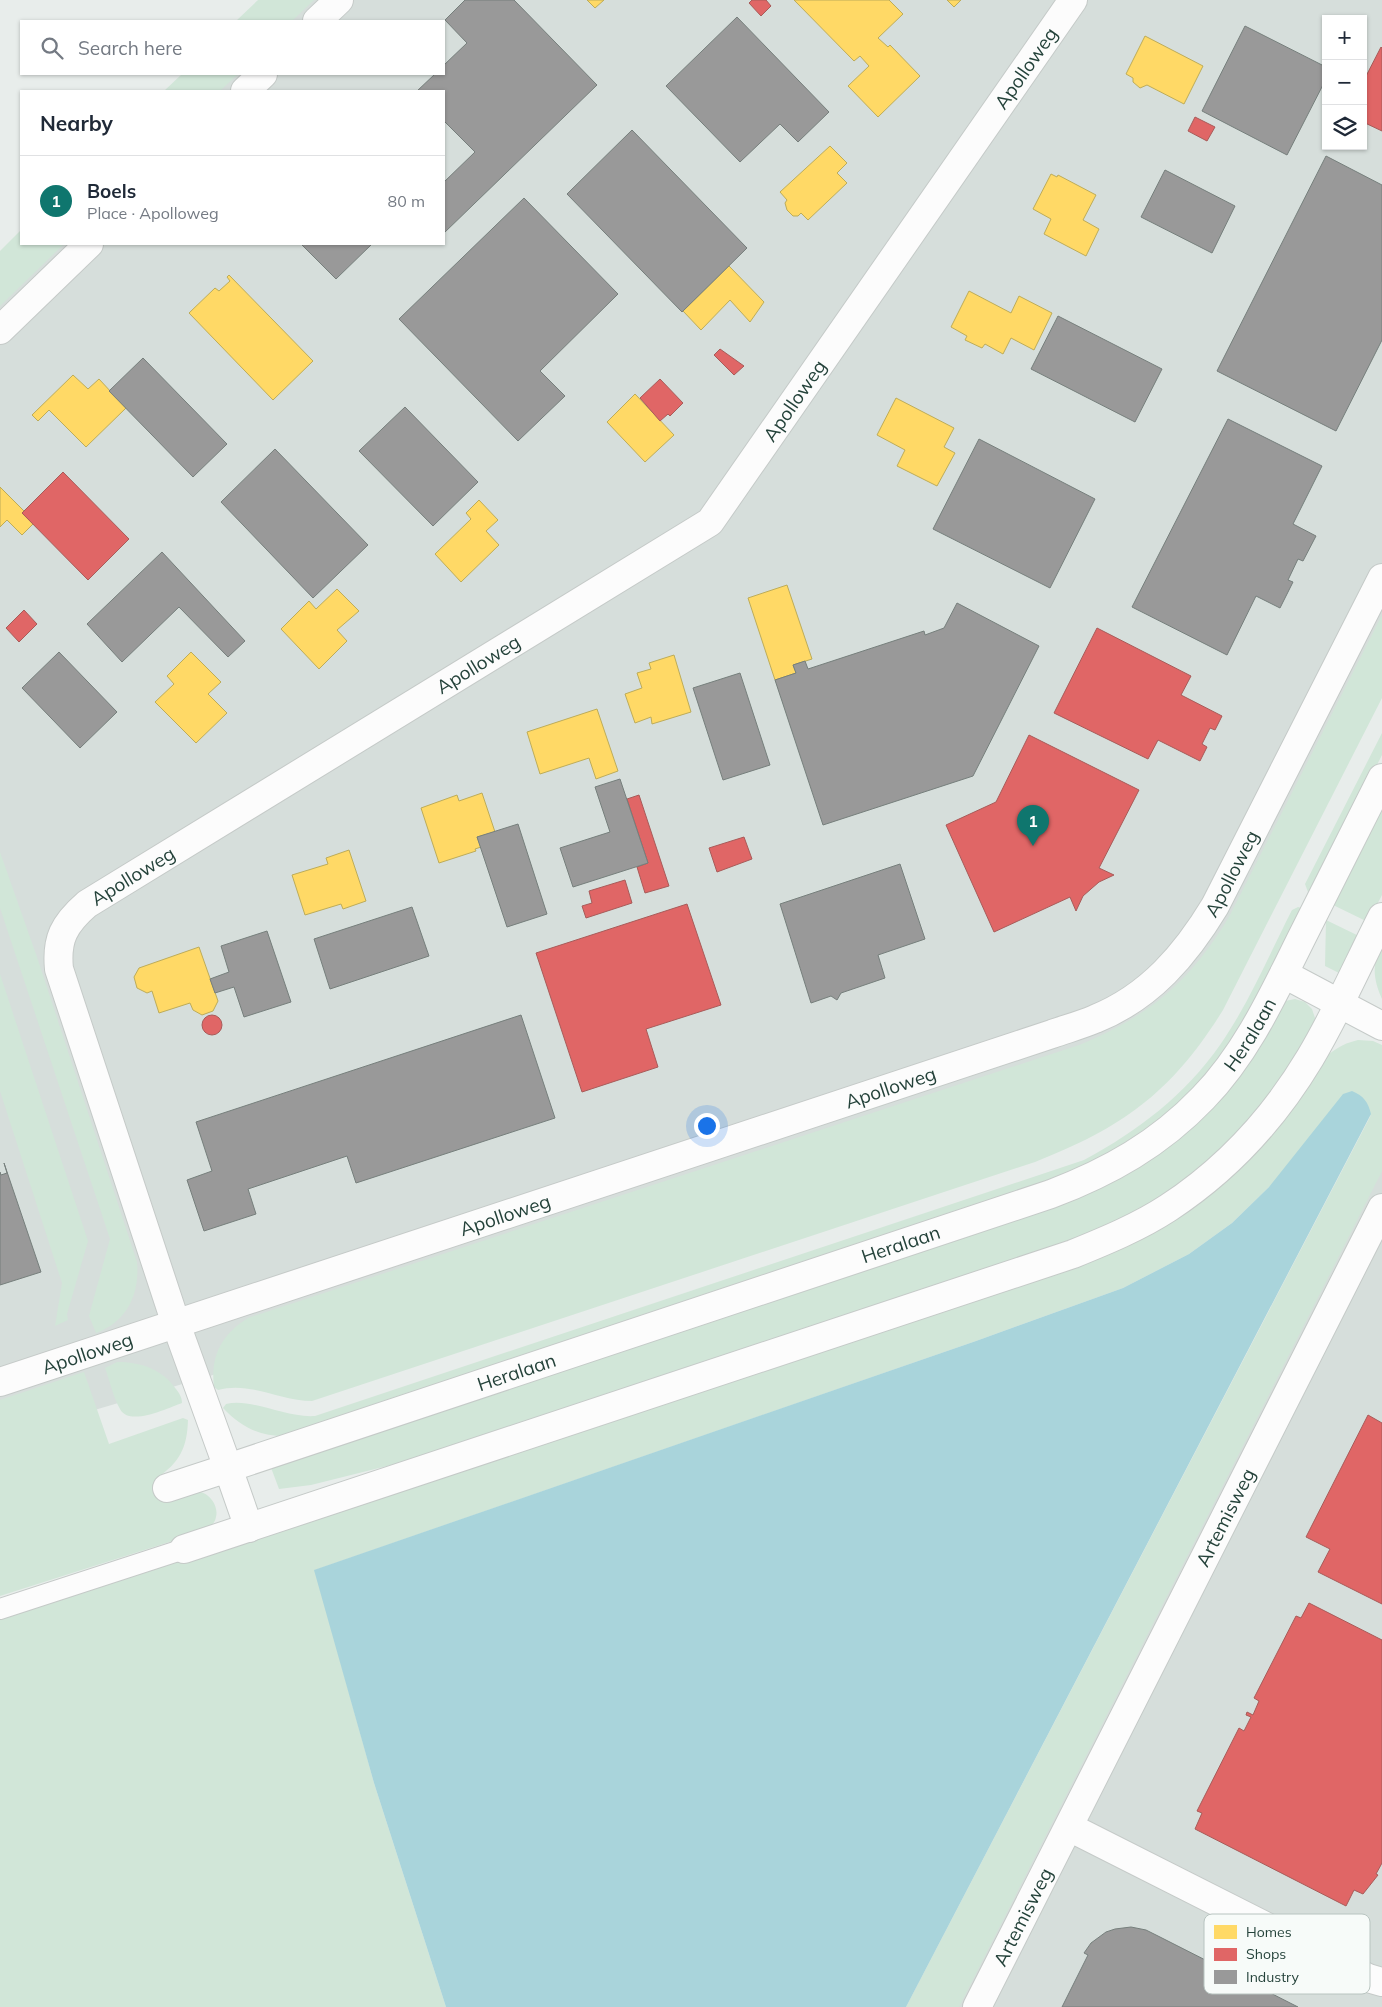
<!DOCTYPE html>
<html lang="en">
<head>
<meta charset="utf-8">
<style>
	body { margin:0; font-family:Mulish,sans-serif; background:#f6f6f7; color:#1f2937 }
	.controls { position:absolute; right:15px; top:15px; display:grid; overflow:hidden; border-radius:0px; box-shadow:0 1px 4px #0004 }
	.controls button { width:45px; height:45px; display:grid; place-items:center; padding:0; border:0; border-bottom:1px solid #e0e1e3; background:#fff; color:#1f2937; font:25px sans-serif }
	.you { position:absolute; left:706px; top:1125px; width:18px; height:18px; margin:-12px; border:4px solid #fff; border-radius:50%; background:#1a73e8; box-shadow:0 0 0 8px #1a73e833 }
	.badge { display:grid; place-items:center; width:32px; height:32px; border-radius:50%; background:#0f766e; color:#fff; font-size:16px; font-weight:700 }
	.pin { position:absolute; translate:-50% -41px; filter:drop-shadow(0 1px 2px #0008) }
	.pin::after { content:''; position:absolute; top:26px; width:18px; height:15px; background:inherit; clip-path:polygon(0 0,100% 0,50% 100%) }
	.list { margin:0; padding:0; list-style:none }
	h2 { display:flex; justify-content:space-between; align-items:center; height:65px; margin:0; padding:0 20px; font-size:21px }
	h2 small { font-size:16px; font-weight:400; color:#747a83 }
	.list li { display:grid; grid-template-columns:32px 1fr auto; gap:15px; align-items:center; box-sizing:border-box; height:90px; padding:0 20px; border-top:1px solid #e0e1e3 }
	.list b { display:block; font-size:19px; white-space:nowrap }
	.list p { margin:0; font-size:16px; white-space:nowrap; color:#747a83 }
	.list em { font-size:16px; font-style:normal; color:#747a83 }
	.icon { flex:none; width:28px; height:28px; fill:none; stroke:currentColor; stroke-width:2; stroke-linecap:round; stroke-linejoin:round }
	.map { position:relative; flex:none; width:1382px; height:2007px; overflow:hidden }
	.search { position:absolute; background:#fff; box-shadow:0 1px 4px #0004; left:20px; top:20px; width:425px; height:55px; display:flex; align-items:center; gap:12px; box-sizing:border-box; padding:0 18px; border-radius:0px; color:#747a83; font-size:19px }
	.panel { position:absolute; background:#fff; box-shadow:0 1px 4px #0004; left:20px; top:90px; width:425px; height:155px; border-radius:0px }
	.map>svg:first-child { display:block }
</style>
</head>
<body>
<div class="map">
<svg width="1382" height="2007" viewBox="0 0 1382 2007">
	<rect width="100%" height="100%" fill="#e8edeb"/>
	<path fill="#d6dedb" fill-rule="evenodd" d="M301,0H1382V635L1203,981L1163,1018L291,1352L0,1438V293L50,244H444V91H207L225,74H444V21H279ZM1326,19H1363V146H1326Z
		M1382,1151V2007H948Z"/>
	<path fill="#d1e6d8" d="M258,0H314L292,21H236Z
		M182,74H238L220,91H164Z
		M21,230V244H64L0,306V251Z
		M1382,615V698L1223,1010C1172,1092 1124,1127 1035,1162L312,1401C280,1401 250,1381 218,1390L214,1387C210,1356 222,1334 248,1318L1079,1045C1150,1016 1191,981 1230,915Z
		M1382,733V755L1312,894L1308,892L1305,884Z
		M1382,804V895L1368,922L1331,904Z
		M0,852L38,960L137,1262C140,1294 127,1322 96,1333L89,1316L110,1239L0,908Z
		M1298,907L1305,909L1259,999L1220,1062L1170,1116L1089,1167L289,1436C261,1437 242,1428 223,1408L226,1404C253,1398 285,1418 315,1416L1084,1160C1138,1131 1185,1095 1220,1045C1248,1005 1270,953 1292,910Z
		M1326,920L1361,937L1341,974L1325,966Z
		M1381,947L1382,948V999C1374,981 1371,965 1381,947Z
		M0,974L88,1241L67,1314L68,1320L55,1326L62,1283L0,1091Z
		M1295,999L1305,1002L1312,1009L1315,1018L1314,1028L1297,1059L1234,1141L1168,1195L1094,1235L411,1460L311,1485L279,1489L270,1465L1089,1191L1285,1001Z
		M1358,1040L1373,1041L1382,1045V1171L959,2007H906L1371,1115L1269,1187L1232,1223L1189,1254L1123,1288L976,1341L315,1570L374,1783L446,2007H0V1619L1108,1251L1319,1064C1331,1051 1341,1044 1358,1040Z
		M117,1362C141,1362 162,1369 176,1389C179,1393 182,1397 182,1403C168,1408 129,1427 120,1409C113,1397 110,1381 105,1368Z
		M84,1372L109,1444L183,1418L188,1420C187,1448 180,1462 157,1478L166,1498C176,1496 188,1492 198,1492C209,1492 219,1506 216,1517C215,1523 211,1526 207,1530L0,1596V1400Z"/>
	<path fill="#a9d4db" d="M1352,1091C1364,1096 1368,1102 1371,1114L906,2007H446L374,1783L314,1570L976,1341L1123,1288L1189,1254L1232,1223L1269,1187L1343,1094Z"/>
	<path fill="#ffd966" stroke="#bdac59" d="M587,0H604L595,8Z
		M794,0H889L903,14L878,38L888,47L890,45L920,76L878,117L848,86L869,66L860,56L854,61Z
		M947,0H961L954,7Z
		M1145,36L1203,66L1184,104L1147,85L1140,88L1133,82V78L1126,74Z
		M830,146L847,163L837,173L847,183L808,220L801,213L798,216H793L787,210L785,203L787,200L780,192Z
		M1051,174L1057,177L1058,175L1096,195L1083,220L1099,229L1086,256L1044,234L1051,219L1033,209Z
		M729,266L764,302L750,322L730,300L701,330L683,311Z
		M229,275L313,361L273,400L189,313L215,288L219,291L230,281L227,277Z
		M969,291L1011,313L1019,296L1052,313L1034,350L1011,338L1003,354L985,344L982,348L965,340L967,336L951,327Z
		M73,375L88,389L99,379L126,408L86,447L49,410L38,421L32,415Z
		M635,394L674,435L645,462L607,422Z
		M896,398L954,428L944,447L955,453L937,486L897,466L905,450L877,435Z
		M0,487L24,511L22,513L33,524L22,535L7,520L0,527Z
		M479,500L498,520L486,531L499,545L461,582L435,554L471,519L466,513Z
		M787,585L812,659L793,665L796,673L775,680L748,598Z
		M337,589L359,611L337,630L347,641L319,669L281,629L309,601L316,609Z
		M191,652L221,682L208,694L227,713L196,743L155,702L174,684L167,676Z
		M674,655L691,712L652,724L651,717L635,723L625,694L642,688L637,673L651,669L649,663Z
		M597,709L618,771L596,779L589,758L540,774L527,732Z
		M482,793L495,832L477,837L481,847L475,849L476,851L439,863L421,808L457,795L459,801Z
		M349,850L366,901L343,909L341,904L305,915L292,875L328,864L326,858Z
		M199,947L218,1001L213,1011L202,1015L193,1010L190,1003L159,1013L152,991L147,993L137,988L134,977L139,968Z"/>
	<path fill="#e06666" stroke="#a85b59" d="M752,0H766L771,6L761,16L749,3Z
		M1381,47L1382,48V131L1363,122V82Z
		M1195,117L1215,127L1207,141L1188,131Z
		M720,349L744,366L734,375L714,355Z
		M660,379L683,403L670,416L668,414L660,421L640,398Z
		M63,472L129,539L88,580L22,513Z
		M24,610L37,624L19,642L6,628Z
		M1097,628L1191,676L1181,695L1222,716L1215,730L1210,728L1202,744L1207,747L1200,761L1158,740L1148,759L1054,713Z
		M1029,735L1139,790L1099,868L1114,875L1099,882L1083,896L1076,911L1070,897L994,932L946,825L996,802Z
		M639,795L669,886L645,893L637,867L648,863L627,799Z
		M744,837L752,859L717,872L709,848Z
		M625,880L632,903L586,918L582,906L592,903L589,891Z
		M687,904L721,1005L646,1029L658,1067L582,1092L536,953Z
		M202 1025a10 10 0 1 1 20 0a10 10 0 1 1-20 0Z
		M1368,1415L1382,1423V1604L1318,1572L1330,1549L1306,1537Z
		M1309,1603L1382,1640V1863L1376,1874L1378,1875L1363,1894L1354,1890L1346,1906L1195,1829L1202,1813L1197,1811L1239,1728L1244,1731L1251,1717L1246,1715L1247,1712L1253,1715L1259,1701L1254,1698L1296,1616L1301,1618Z"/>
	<path fill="#999" stroke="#767f7c" d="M465,0H514L597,85L444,233V182L475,152L444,121V91H417L435,74H444V65L467,43L445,20Z
		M737,17L829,112L798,142L780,124L740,162L666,86Z
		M1245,26L1326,67V79L1287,155L1202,111Z
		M632,130L747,248L682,312L567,194Z
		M1326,156L1382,185V340L1336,431L1217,371Z
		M1165,170L1235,206L1212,253L1141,217Z
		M524,198L618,294L540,371L565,396L518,441L399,319Z
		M301,244H372L336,279Z
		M1058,316L1162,369L1135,422L1031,369Z
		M143,358L227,444L193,477L109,391Z
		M405,407L478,482L433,526L359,451Z
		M1228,419L1322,466L1293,524L1316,536L1303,561L1298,559L1288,580L1293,582L1280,608L1256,596L1227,655L1132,607Z
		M979,439L1095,499L1050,588L933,529Z
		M275,449L368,545L313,598L221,502Z
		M162,552L245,641L228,657L179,607L122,662L87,624Z
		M957,603L1039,646L973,776L823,825L775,680L796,673L793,665L805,661L808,669L924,631L925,635L944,628Z
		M59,652L117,712L80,748L22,688Z
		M740,673L770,765L723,780L693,688Z
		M620,779L648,863L573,887L560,848L610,832L595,787Z
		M518,824L547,914L507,927L477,837Z
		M900,864L925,939L878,955L885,978L841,993L837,1000L831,996L811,1003L780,904Z
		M412,907L429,956L330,989L314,939Z
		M267,931L291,1002L244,1017L234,987L215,993L210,979L229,972L221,946Z
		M521,1015L555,1118L356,1183L347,1156L248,1189L256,1214L204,1231L187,1180L212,1171L196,1122Z
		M4,1163L41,1272L0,1285V1172L1,1175L7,1173Z
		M1131,1927L1146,1930L1158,1936L1298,2007H1062L1088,1955L1084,1953L1091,1943L1106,1932L1115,1929Z"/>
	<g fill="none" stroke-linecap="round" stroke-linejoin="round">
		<g stroke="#c5cac8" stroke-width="22">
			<path id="service" d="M0,1609L184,1549"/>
		</g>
		<g stroke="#c5cac8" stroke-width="30">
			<g id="minor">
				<path d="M317,21L339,0"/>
				<path d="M245,91L263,74"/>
				<path d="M0,330L89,244"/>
				<path d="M1284,974L1382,1026"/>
				<path id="s1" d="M0,1382L1052,1034C1066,1029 1081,1025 1095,1019C1150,997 1186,954 1215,906L1382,578"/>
				<path id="s2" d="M228,1468L176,1324L59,969C56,939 64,924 87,904L710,522L1073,0"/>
				<path d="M1069,1827L1368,1978L1382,1982"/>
				<path id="s3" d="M977,2007L1382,1208"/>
			</g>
		</g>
		<g stroke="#c5cac8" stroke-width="30">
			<g id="tertiary">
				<path id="s4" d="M228,1468L1051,1194C1109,1172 1159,1144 1203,1098C1247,1053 1274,993 1302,937C1329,884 1355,831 1382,778"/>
				<path d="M167,1488L228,1468L249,1528"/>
				<path d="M184,1549L1073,1254C1105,1241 1139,1227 1168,1208C1226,1170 1274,1118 1310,1058C1337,1013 1358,964 1382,917"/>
			</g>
		</g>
		<use href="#service" stroke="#fcfcfc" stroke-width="20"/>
		<use href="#minor" stroke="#fcfcfc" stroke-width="28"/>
		<use href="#tertiary" stroke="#fcfcfc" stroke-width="28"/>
	</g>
	<g text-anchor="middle" stroke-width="5" stroke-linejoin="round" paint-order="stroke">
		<g font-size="19" fill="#24423a" stroke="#f7fbf9">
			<text dy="7" stroke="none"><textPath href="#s2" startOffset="1885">Apolloweg</textPath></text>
			<text dy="7" stroke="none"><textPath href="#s2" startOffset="1480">Apolloweg</textPath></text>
			<text dy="7" stroke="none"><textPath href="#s2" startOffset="1060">Apolloweg</textPath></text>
			<text dy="7" stroke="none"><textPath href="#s1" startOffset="1358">Apolloweg</textPath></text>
			<text dy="7" stroke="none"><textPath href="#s2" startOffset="655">Apolloweg</textPath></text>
			<text dy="7" stroke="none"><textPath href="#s4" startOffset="1128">Heralaan</textPath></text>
			<text dy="7" stroke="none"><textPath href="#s1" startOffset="938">Apolloweg</textPath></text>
			<text dy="7" stroke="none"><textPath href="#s1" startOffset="532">Apolloweg</textPath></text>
			<text dy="7" stroke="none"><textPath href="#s4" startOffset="709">Heralaan</textPath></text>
			<text dy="7" stroke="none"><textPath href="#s1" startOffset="92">Apolloweg</textPath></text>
			<text dy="7" stroke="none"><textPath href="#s4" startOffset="304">Heralaan</textPath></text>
			<text dy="7" stroke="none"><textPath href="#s3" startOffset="549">Artemisweg</textPath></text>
			<text dy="7" stroke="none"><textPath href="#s3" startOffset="101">Artemisweg</textPath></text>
		</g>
	</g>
	<rect x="1204" y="1914" width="166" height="80" rx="8" fill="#f7fbf9" stroke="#b8c4c0" stroke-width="1"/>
	<rect x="1214" y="1925" width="23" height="14" fill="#ffd966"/>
	<rect x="1214" y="1948" width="23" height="13" fill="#e06666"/>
	<rect x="1214" y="1970" width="23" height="14" fill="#999"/>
	<g font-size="14" fill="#24423a">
		<text x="1246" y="1937">Homes</text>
		<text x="1246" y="1959">Shops</text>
		<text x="1246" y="1982">Industry</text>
	</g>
</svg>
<div class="controls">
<button>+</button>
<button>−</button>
<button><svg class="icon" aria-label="layers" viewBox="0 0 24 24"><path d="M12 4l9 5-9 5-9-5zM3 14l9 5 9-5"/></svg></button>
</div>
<div class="you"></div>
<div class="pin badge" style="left:1033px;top:846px">1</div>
<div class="search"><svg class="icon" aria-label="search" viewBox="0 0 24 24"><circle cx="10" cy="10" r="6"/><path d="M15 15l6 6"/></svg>Search here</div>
<section class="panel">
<h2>Nearby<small></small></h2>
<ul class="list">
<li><span class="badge">1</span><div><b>Boels</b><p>Place · Apolloweg</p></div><em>80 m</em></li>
</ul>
</section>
</div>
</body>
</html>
